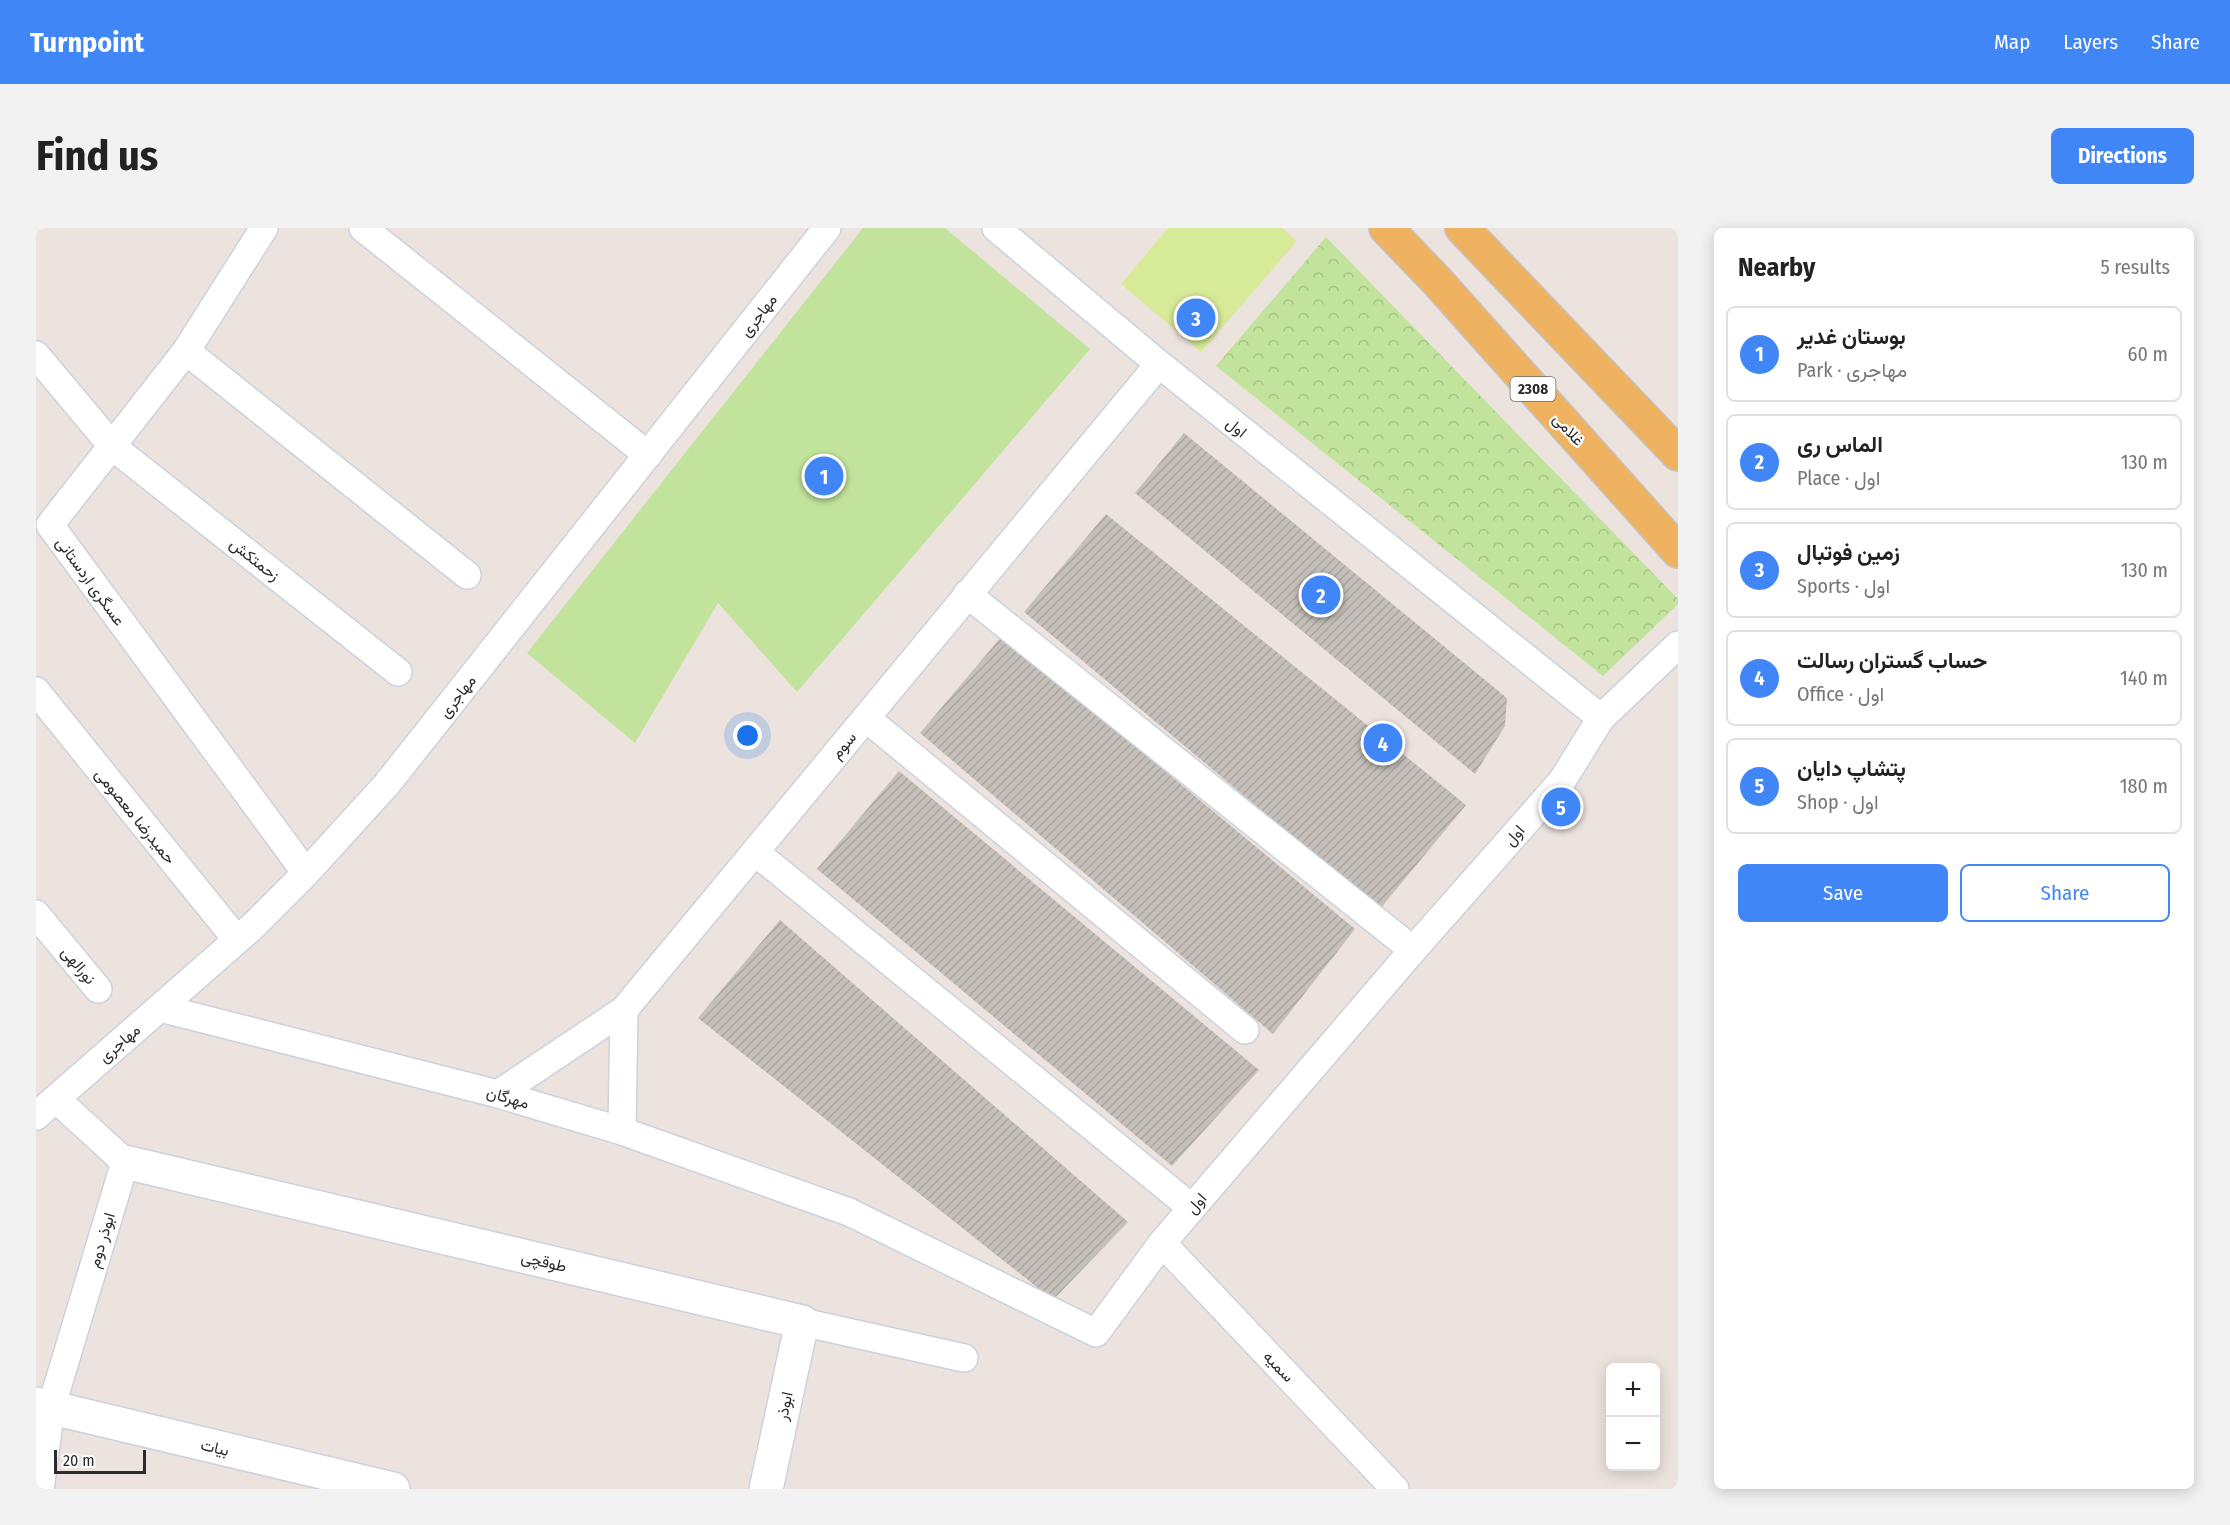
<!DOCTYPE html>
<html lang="en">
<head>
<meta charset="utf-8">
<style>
	body { margin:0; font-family:"Fira Sans Condensed",Vazirmatn,sans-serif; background:#f2f2f2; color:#222 }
	.controls { position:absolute; right:18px; bottom:18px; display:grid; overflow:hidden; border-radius:9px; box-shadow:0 3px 15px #0003 }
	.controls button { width:54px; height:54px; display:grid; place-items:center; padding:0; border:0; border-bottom:2px solid #e0e0e0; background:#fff; color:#222; font:30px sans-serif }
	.scale { position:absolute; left:18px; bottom:15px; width:92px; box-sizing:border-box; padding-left:6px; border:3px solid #2b2b2b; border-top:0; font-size:16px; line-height:21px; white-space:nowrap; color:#2b2b2b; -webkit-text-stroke:4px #fff; paint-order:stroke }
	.you { position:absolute; left:712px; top:508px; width:21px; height:21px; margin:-15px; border:4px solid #fff; border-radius:50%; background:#1a73e8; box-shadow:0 0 0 9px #1a73e833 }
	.badge { display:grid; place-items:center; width:39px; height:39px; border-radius:50%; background:#4086f7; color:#fff; font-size:20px; font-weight:700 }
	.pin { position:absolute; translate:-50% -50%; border:3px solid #fff; box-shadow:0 2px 6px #0006 }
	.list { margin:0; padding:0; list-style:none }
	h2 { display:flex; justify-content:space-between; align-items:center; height:78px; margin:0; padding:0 24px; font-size:26px }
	h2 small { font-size:20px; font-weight:400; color:#767676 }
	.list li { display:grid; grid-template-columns:39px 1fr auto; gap:18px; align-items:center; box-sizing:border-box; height:96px; margin:0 12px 12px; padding:0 12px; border:2px solid #e0e0e0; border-radius:9px }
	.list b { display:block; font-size:22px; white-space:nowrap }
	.list p { margin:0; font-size:20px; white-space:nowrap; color:#767676 }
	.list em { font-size:20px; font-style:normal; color:#767676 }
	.actions { display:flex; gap:12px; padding:18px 24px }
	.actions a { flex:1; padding:14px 0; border:2px solid #4086f7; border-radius:9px; text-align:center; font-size:21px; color:#4086f7 }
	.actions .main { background:#4086f7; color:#fff }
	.map { position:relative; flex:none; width:1642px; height:1261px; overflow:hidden; border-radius:9px }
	header { display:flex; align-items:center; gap:36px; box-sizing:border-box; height:84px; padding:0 30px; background:#4086f7; color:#fff }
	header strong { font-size:28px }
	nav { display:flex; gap:33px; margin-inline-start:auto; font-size:21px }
	.intro { display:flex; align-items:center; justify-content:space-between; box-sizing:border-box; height:144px; padding:0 36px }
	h1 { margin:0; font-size:42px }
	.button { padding:15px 27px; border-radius:9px; background:#4086f7; color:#fff; font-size:21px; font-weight:700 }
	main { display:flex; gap:36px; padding:0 36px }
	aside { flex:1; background:#fff; border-radius:9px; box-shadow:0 3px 15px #0003 }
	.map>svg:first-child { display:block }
</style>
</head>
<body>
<header>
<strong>Turnpoint</strong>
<nav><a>Map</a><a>Layers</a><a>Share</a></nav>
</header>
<div class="intro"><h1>Find us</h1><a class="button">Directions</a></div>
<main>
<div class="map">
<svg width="1642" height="1261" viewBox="0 0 1642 1261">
	<defs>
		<pattern id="forest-crowns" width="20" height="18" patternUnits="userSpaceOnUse" patternTransform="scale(1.5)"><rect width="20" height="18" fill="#c1e39b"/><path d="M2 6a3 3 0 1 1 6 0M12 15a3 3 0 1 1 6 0" fill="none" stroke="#a6c386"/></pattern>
		<pattern id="building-hatch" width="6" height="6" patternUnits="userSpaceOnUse" patternTransform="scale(1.5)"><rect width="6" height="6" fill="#c5bfb9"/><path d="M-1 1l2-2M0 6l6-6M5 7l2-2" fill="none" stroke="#a9a49f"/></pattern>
	</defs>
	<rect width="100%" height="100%" fill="#ede3de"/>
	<path fill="url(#forest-crowns)" d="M1290,9L1642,371V376L1567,448L1180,138Z"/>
	<path fill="#c1e39b" d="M827,0H909L1054,121L761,464L682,375L599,515L491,425Z"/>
	<path fill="#d7ea97" d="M1132,0H1246L1261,13L1165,124L1085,56Z"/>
	<path fill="url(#building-hatch)" d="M1148,205L1471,470L1469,498L1439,546L1099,265Z
		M1070,286L1430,577L1344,681L988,384Z
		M966,408L1319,701L1237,806L884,505Z
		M863,543L1223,842L1136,938L781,641Z
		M744,692L1092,994L1017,1072L662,790Z"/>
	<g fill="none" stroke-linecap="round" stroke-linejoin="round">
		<g stroke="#ccd2dd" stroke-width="30">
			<path id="minor" d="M228,0L150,123L14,297L270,645
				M327,0L612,227
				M960,0L1123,136L1565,490
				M150,123L431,347
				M0,127L77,219L362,444
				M931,366L1377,722
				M0,463L201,712
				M830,490L1209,802
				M719,624L1156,980
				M0,686L62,761
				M124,780L462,866L586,903L813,984L1060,1105L1126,1015L1377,722L1526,553L1565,490L1642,417
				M462,866L588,782L1123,136
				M0,888L216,699L270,645L351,556L791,0
				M586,903L588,782
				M1126,1015L1359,1261
				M766,1094L928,1130
				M4,1261L15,1180L89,934L20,871"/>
		</g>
		<g stroke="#ccd2dd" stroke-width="36">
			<path id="tertiary" d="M89,934L766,1094L730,1261"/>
		</g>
		<g stroke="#ccd2dd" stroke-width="36">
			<path id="secondary" d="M0,1176L357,1261"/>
		</g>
		<g stroke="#c4c4c4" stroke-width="36">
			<path id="primary" d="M1350,0L1401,53L1642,323
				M1426,0L1642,226"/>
		</g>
		<use href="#minor" stroke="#fff" stroke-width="27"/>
		<use href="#tertiary" stroke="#fff" stroke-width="33"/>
		<use href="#secondary" stroke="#fff" stroke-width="33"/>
		<use href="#primary" stroke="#efb261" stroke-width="33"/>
	</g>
	<g text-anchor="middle" stroke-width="4.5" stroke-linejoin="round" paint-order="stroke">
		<rect fill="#fff" stroke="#6b6b6b" stroke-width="1.5" x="1474.5" y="149" width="45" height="24" rx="4.5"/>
		<g font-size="15" font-weight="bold" fill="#2b2b2b">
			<text x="1497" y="166">2308</text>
		</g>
		<g font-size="16" fill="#2b2b2b" stroke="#fff">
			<text transform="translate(722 87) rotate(-52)" y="6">مهاجری</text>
			<text transform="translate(1201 199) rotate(39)" y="6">اول</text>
			<text transform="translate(1533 201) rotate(48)" y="6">غلامی</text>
			<text transform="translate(219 331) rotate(38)" y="6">زحمتکش</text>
			<text transform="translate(55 353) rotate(54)" y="6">عسگری اردستانی</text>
			<text transform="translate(421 468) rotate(-52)" y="6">مهاجری</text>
			<text transform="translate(807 517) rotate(-50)" y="6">سوم</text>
			<text transform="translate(100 588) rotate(51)" y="6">حمیدرضا معصومی</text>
			<text transform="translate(1478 607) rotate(-49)" y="6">اول</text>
			<text transform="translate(43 737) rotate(50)" y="6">نورالهی</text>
			<text transform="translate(83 815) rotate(-41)" y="6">مهاجری</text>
			<text transform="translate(472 869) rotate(16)" y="6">مهرگان</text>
			<text transform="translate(1160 975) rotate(-49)" y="6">اول</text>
			<text transform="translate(65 1012) rotate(-73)" y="6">ابوذر دوم</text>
			<text transform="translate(508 1033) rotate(13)" y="6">طوقچی</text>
			<text transform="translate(1243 1138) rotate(46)" y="6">سمیه</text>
			<text transform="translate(748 1178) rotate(-78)" y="6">ابوذر</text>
			<text transform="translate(179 1219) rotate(13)" y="6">بیات</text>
		</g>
	</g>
</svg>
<div class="controls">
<button>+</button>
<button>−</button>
</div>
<div class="scale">20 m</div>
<div class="you"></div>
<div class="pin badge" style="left:788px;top:248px">1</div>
<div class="pin badge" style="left:1285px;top:367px">2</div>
<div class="pin badge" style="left:1160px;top:90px">3</div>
<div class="pin badge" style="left:1347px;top:515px">4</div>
<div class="pin badge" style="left:1525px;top:579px">5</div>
</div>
<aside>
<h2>Nearby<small>5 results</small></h2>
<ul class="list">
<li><span class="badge">1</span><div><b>بوستان غدیر</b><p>Park · مهاجری</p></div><em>60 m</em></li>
<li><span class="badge">2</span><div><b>الماس ری</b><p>Place · اول</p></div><em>130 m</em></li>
<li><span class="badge">3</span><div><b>زمین فوتبال</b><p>Sports · اول</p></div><em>130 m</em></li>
<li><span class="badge">4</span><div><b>حساب گستران رسالت</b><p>Office · اول</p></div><em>140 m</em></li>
<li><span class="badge">5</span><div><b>پتشاپ دایان</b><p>Shop · اول</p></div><em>180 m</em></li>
</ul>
<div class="actions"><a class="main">Save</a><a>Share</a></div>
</aside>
</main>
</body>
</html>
